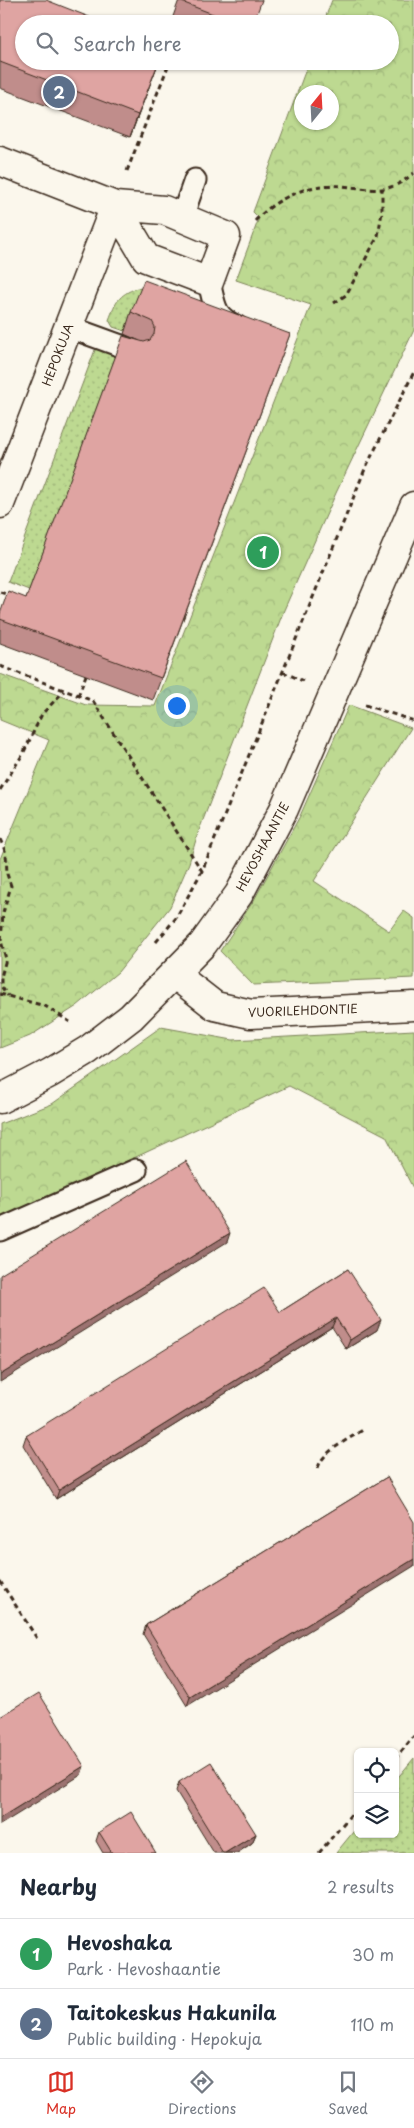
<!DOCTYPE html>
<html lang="en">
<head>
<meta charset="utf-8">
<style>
	body { margin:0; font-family:"Playpen Sans",sans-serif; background:#f6f6f7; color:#1f2937 }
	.controls { position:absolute; right:15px; bottom:15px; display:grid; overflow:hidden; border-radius:8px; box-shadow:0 1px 4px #0004 }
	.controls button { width:45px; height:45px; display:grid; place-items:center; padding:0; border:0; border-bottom:1px solid #e0e1e3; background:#fff; color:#1f2937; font:25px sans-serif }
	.compass { position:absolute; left:294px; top:85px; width:45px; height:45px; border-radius:50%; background:#fff; box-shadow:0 1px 4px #0004; rotate:18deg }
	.you { position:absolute; left:176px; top:705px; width:18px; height:18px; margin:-12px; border:4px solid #fff; border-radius:50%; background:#1a73e8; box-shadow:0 0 0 8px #1a73e833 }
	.badge { display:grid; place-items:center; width:32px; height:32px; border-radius:50%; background:#d93025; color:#fff; font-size:16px; font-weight:700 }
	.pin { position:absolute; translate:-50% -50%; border:2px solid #fff; box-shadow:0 1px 5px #0006 }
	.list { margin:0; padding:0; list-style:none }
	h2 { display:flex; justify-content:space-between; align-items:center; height:65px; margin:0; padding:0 20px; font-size:21px }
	h2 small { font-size:16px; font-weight:400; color:#747a83 }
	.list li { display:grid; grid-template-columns:32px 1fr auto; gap:15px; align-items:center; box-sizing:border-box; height:70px; padding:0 20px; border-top:1px solid #e0e1e3 }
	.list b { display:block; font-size:19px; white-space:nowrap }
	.list p { margin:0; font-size:16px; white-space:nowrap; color:#747a83 }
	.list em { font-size:16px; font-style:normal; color:#747a83 }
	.icon { flex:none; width:28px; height:28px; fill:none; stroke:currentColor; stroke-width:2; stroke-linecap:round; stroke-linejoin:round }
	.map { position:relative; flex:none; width:414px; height:1853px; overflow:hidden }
	.search { position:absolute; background:#fff; box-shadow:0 1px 4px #0004; left:15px; right:15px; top:15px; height:55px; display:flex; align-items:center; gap:12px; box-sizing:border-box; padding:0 18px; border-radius:28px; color:#747a83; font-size:19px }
	.sheet { height:205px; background:#fff }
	nav { display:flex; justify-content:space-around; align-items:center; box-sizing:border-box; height:70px; border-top:1px solid #e0e1e3; background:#fff; font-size:14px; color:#747a83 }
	nav a { display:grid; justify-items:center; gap:2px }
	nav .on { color:#d93025 }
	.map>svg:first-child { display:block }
</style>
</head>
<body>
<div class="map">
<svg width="414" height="1853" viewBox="0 0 414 1853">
	<defs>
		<pattern id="grass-dots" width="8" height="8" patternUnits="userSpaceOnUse" patternTransform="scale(1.25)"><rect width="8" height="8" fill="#bdd991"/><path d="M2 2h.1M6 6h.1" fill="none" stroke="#a3ba7d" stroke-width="1.8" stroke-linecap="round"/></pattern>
		<pattern id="forest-crowns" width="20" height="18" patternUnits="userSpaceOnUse" patternTransform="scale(1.25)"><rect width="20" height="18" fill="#bdd991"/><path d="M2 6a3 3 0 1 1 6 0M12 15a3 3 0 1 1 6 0" fill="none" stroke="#a3ba7d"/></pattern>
	</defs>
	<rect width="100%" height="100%" fill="#fbf7ec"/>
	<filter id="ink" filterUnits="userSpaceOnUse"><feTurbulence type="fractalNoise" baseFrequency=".02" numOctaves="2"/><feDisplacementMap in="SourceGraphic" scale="10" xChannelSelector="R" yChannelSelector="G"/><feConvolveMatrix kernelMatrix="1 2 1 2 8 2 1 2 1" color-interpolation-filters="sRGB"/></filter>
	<g filter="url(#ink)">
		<path fill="url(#grass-dots)" stroke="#7c8258" d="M137,288L150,290L136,302L125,331L113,327L109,320C116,302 118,295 137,288Z
			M105,345L118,350L29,590L8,582L95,350Z
			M414,1758V1853H336L358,1826V1834H395V1781Z"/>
		<path fill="url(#forest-crowns)" stroke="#7c8258" fill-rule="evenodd" d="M332,0H414V330L336,493L284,610L198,833L189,863L170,907L118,972L77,1006L30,1036L0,1048V859L49,740L0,720V674L86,705L155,706L311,305L236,280L259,218L253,212L309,61H390V24H323ZM302,92H332V122H302Z
			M349,705L411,728L314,881L389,931L404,911L414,918V978L253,985L220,951L254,900L300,816Z
			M161,1027L233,1040L414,1030V1190L386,1136L289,1086L0,1220V1124L52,1104Z"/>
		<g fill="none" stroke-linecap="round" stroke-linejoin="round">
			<g stroke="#3b2a1e" stroke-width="25">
				<path id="service" d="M182,217L195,180
					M209,282C215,305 213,316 236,326
					M69,327L135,351
					M0,1230L136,1170"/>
			</g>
			<g stroke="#3b2a1e" stroke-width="31">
				<path id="minor" d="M0,161L115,206L0,504
					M115,206L164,210L226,236L209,282L146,258Z
					M174,974L215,1006L251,1014L414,1006
					M0,1099L50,1073L88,1050L131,1017L203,944L239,894L284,809L414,506"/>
			</g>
			<path stroke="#3b2a1e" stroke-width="3" stroke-dasharray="5 4" stroke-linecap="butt" d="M127,171L170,61
				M255,221C276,198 310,182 342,186C375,189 386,196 414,173
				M334,303L346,295L378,236L382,212V190
				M0,592L9,595
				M0,666L93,701L202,871
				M283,672L303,681
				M78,696L86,675
				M365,705L414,721
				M0,790L23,754L42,714L64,691
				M0,839L6,853L7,874L11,886L3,913L1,941L6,959L1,977V986L8,996
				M156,942L176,918L202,871L365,469L414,372
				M0,994L45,1006L70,1022
				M318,1468C322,1451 350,1439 364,1429
				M0,1581L38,1640
				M395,1759L414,1736
				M319,1853L358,1806"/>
			<use href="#service" stroke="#fbf7ec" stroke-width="21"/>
			<use href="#minor" stroke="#fbf7ec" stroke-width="28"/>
		</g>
		<path fill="#c08d8b" stroke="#3b2a1e" d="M0,0L159,61L130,137L0,88Z
			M179,0L253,24H175L171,22Z
			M131,312L290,334L153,700L0,643V613L26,598L140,341L124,334Z
			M348,1269L377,1330L346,1349L332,1327L56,1499L23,1445L26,1436L280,1312Z
			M387,1477L187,1706L143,1634L146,1625Z
			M179,1782L256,1834L252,1843L237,1853H214L176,1791Z
			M99,1832L156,1853H103L96,1841Z"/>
		<path fill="#9c7371" stroke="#3b2a1e" d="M159,61L130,137L138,115Z
			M230,1233L227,1242L0,1382V1375Z
			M336,1318L332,1327L56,1499L59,1490Z
			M381,1320L377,1330L346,1349L350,1340Z
			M414,1559V1566L187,1706L190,1697Z
			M84,1766L81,1775L0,1825V1818Z
			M256,1834L252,1843L237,1853H225Z"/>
		<path fill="#dfa4a2" stroke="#3b2a1e" d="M0,0H46L107,24H24V61H159L138,115L0,62Z
			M179,0H262L253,24H239L179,1Z
			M144,280L290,334L161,678L0,619V614L8,591L26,598L123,336L144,342L150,340L154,334L155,327L152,321L131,312Z
			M186,1161L230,1233L0,1375V1275Z
			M348,1269L381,1320L350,1340L336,1318L59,1490L26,1436L264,1288L280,1312Z
			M387,1477L414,1522V1559L190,1697L146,1625Z
			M39,1693L84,1766L0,1818V1717Z
			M211,1762L256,1834L225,1853H223L179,1782Z
			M131,1812L156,1853H112L99,1832Z"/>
	</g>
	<g text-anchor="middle" stroke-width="4.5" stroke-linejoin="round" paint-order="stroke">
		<g font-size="12" fill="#3b2a1e" stroke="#fbf7ec">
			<text transform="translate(58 355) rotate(-69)" y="4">HEPOKUJA</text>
			<text transform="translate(263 847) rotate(-62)" y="4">HEVOSHAANTIE</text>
			<text transform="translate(303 1011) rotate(-2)" y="4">VUORILEHDONTIE</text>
		</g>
	</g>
</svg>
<div class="controls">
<button><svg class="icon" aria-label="locate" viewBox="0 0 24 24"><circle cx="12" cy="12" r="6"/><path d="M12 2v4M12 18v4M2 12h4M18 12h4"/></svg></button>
<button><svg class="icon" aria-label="layers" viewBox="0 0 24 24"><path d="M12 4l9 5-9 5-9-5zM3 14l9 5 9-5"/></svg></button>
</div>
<svg class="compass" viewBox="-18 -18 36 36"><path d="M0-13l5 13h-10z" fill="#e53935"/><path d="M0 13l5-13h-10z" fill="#747a83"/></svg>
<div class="you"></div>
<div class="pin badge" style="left:263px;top:552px;background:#2e9e5b">1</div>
<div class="pin badge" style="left:59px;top:92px;background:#5c6f8a">2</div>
<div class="search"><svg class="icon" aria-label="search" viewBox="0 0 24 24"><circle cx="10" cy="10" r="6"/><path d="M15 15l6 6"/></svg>Search here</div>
</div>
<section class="sheet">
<h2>Nearby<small>2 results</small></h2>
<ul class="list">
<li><span class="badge" style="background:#2e9e5b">1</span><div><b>Hevoshaka</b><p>Park · Hevoshaantie</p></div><em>30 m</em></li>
<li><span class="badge" style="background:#5c6f8a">2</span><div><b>Taitokeskus Hakunila</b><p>Public building · Hepokuja</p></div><em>110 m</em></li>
</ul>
</section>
<nav>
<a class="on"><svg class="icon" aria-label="map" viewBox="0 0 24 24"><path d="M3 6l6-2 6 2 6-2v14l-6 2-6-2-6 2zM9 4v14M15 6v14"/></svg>Map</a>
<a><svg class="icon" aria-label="directions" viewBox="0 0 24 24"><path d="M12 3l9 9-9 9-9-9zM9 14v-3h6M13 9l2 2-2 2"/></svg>Directions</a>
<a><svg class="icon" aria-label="saved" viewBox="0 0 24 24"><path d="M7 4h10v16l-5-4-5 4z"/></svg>Saved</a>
</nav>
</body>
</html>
